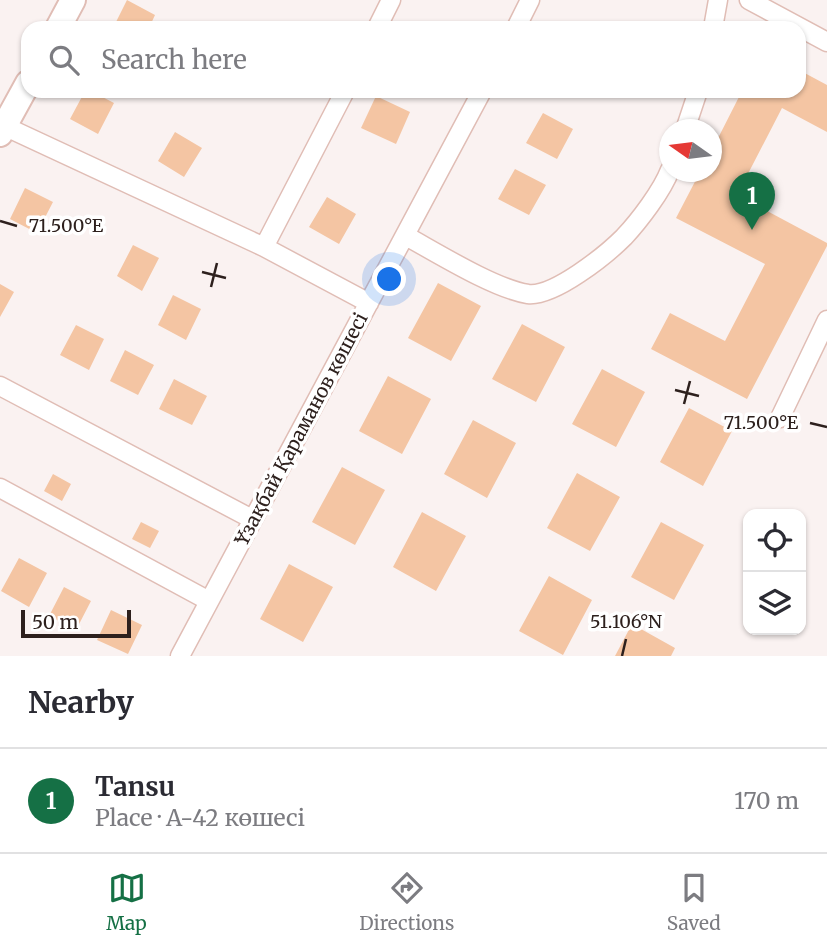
<!DOCTYPE html>
<html lang="en">
<head>
<meta charset="utf-8">
<style>
	body { margin:0; font-family:Merriweather,serif; background:#f7f7f7; color:#2b2b33 }
	.controls { position:absolute; right:21px; bottom:21px; display:grid; overflow:hidden; border-radius:14px; box-shadow:0 2px 5px #0004 }
	.controls button { width:63px; height:63px; display:grid; place-items:center; padding:0; border:0; border-bottom:2px solid #e1e1e2; background:#fff; color:#2b2b33; font:35px sans-serif }
	.compass { position:absolute; left:659px; top:119px; width:63px; height:63px; border-radius:50%; background:#fff; box-shadow:0 2px 5px #0004; rotate:284deg }
	.scale { position:absolute; left:21px; bottom:18px; width:110px; box-sizing:border-box; padding-left:7px; border:4px solid #2d201d; border-top:0; font-size:19px; line-height:24px; white-space:nowrap; color:#2d201d; -webkit-text-stroke:5px #fff; paint-order:stroke }
	.you { position:absolute; left:390px; top:280px; width:24px; height:24px; margin:-18px; border:5px solid #fff; border-radius:50%; background:#1a73e8; box-shadow:0 0 0 10px #1a73e833 }
	.badge { display:grid; place-items:center; width:46px; height:46px; border-radius:50%; background:#157045; color:#fff; font-size:23px; font-weight:700 }
	.pin { position:absolute; translate:-50% -58px; filter:drop-shadow(0 2px 4px #0008) }
	.pin::after { content:''; position:absolute; top:37px; width:24px; height:21px; background:inherit; clip-path:polygon(0 0,100% 0,50% 100%) }
	.list { margin:0; padding:0; list-style:none }
	h2 { display:flex; justify-content:space-between; align-items:center; height:91px; margin:0; padding:0 28px; font-size:30px }
	h2 small { font-size:23px; font-weight:400; color:#7c7c81 }
	.list li { display:grid; grid-template-columns:46px 1fr auto; gap:21px; align-items:center; box-sizing:border-box; height:105px; padding:0 28px; border-top:2px solid #e1e1e2 }
	.list b { display:block; font-size:26px; white-space:nowrap }
	.list p { margin:0; font-size:23px; white-space:nowrap; color:#7c7c81 }
	.list em { font-size:23px; font-style:normal; color:#7c7c81 }
	.icon { flex:none; width:38px; height:38px; fill:none; stroke:currentColor; stroke-width:2; stroke-linecap:round; stroke-linejoin:round }
	.map { position:relative; flex:none; width:827px; height:656px; overflow:hidden }
	.search { position:absolute; background:#fff; box-shadow:0 2px 5px #0004; left:21px; right:21px; top:21px; height:77px; display:flex; align-items:center; gap:18px; box-sizing:border-box; padding:0 24px; border-radius:21px; color:#7c7c81; font-size:26px }
	.sheet { height:196px; background:#fff }
	nav { display:flex; justify-content:space-around; align-items:center; box-sizing:border-box; height:98px; border-top:2px solid #e1e1e2; background:#fff; font-size:19px; color:#7c7c81 }
	nav a { display:grid; justify-items:center; gap:4px }
	nav .on { color:#157045 }
	.map>svg:first-child { display:block }
</style>
</head>
<body>
<div class="map">
<svg width="827" height="656" viewBox="0 0 827 656">
	<rect width="100%" height="100%" fill="#faf2f1"/>
	<path fill="#f4c5a3" d="M127,0L155,15L149,28H113Z
		M799,70L827,85V132L782,108L737,195L827,243V246L747,399L651,349L670,313L725,341L765,264L676,218L700,172H712V150L742,91H799Z
		M85,91H91L114,103L98,134L70,119Z
		M376,96L410,112L396,144L361,128Z
		M543,113L573,129L557,159L526,143Z
		M175,132L202,148L184,177L158,161Z
		M515,169L546,185L529,215L498,199Z
		M25,188L53,202L37,233L10,219Z
		M327,197L356,214L339,244L309,227Z
		M133,245L159,258L142,291L117,276Z
		M438,283L481,306L451,361L408,338Z
		M0,284L14,292L0,317Z
		M173,295L201,309L186,340L158,325Z
		M522,324L565,347L536,402L492,379Z
		M76,325L104,339L89,370L60,355Z
		M125,350L154,365L138,395L110,381Z
		M602,369L645,392L616,447L572,424Z
		M388,376L431,399L402,454L359,431Z
		M174,379L207,396L192,425L159,409Z
		M689,408L732,431L703,486L660,462Z
		M473,420L516,443L487,498L444,474Z
		M342,467L385,490L355,545L312,522Z
		M577,473L620,497L590,551L547,528Z
		M53,474L71,484L62,501L44,491Z
		M422,512L466,536L436,591L393,567Z
		M141,522L159,531L150,548L132,539Z
		M661,522L704,545L674,600L631,577Z
		M19,558L47,573L29,607L1,591Z
		M289,564L333,587L303,642L260,619Z
		M549,576L592,600L563,655L519,631Z
		M64,587L91,601L76,630L49,616Z
		M111,610L142,625L128,654L97,640Z
		M632,624L675,648L671,656H615Z"/>
	<g fill="none" stroke-linecap="round" stroke-linejoin="round">
		<g stroke="#e0bdb5" stroke-width="21">
			<path id="street" d="M749,0L827,42
				M377,28L391,0
				M516,28L530,0
				M713,28L718,0
				M4,126L264,247L369,303
				M685,130L698,91
				M406,236C437,253 495,289 528,294C554,297 606,255 624,237C639,221 662,191 670,170
				M264,247L345,91
				M0,386L252,519
				M780,418L827,320
				M0,488L209,601
				M180,656L482,91"/>
		</g>
		<g stroke="#e0bdb5" stroke-width="28">
			<path id="secondary" d="M58,28L73,0
				M0,134L28,83"/>
		</g>
		<use href="#street" stroke="#fff" stroke-width="18"/>
		<use href="#secondary" stroke="#fff" stroke-width="24"/>
	</g>
	<path fill="none" stroke="#2d201d" stroke-width="2.5" d="M0,221L17,226M202,272L226,278M211,287L217,263M675,390L699,396M684,404L690,381M810,423L827,427M622,656L626,639"/>
	<g text-anchor="middle" stroke-width="7" stroke-linejoin="round" paint-order="stroke">
		<g font-size="19" fill="#2d201d" stroke="#fff">
			<text transform="translate(301 429) rotate(-62)" y="7">Ұзақбай Қараманов көшесі</text>
		</g>
	</g>
	<g font-size="18" text-anchor="middle" fill="#2d201d" stroke="#fff" stroke-width="7" stroke-linejoin="round" paint-order="stroke">
		<text x="66" y="232">71.500°E</text>
		<text x="761" y="429">71.500°E</text>
		<text x="626" y="628">51.106°N</text>
	</g>
</svg>
<div class="controls">
<button><svg class="icon" aria-label="locate" viewBox="0 0 24 24"><circle cx="12" cy="12" r="6"/><path d="M12 2v4M12 18v4M2 12h4M18 12h4"/></svg></button>
<button><svg class="icon" aria-label="layers" viewBox="0 0 24 24"><path d="M12 4l9 5-9 5-9-5zM3 14l9 5 9-5"/></svg></button>
</div>
<svg class="compass" viewBox="-18 -18 36 36"><path d="M0-13l5 13h-10z" fill="#e53935"/><path d="M0 13l5-13h-10z" fill="#7c7c81"/></svg>
<div class="scale">50 m</div>
<div class="you"></div>
<div class="pin badge" style="left:752px;top:230px">1</div>
<div class="search"><svg class="icon" aria-label="search" viewBox="0 0 24 24"><circle cx="10" cy="10" r="6"/><path d="M15 15l6 6"/></svg>Search here</div>
</div>
<section class="sheet">
<h2>Nearby<small></small></h2>
<ul class="list">
<li><span class="badge">1</span><div><b>Tansu</b><p>Place · А-42 көшесі</p></div><em>170 m</em></li>
</ul>
</section>
<nav>
<a class="on"><svg class="icon" aria-label="map" viewBox="0 0 24 24"><path d="M3 6l6-2 6 2 6-2v14l-6 2-6-2-6 2zM9 4v14M15 6v14"/></svg>Map</a>
<a><svg class="icon" aria-label="directions" viewBox="0 0 24 24"><path d="M12 3l9 9-9 9-9-9zM9 14v-3h6M13 9l2 2-2 2"/></svg>Directions</a>
<a><svg class="icon" aria-label="saved" viewBox="0 0 24 24"><path d="M7 4h10v16l-5-4-5 4z"/></svg>Saved</a>
</nav>
</body>
</html>
